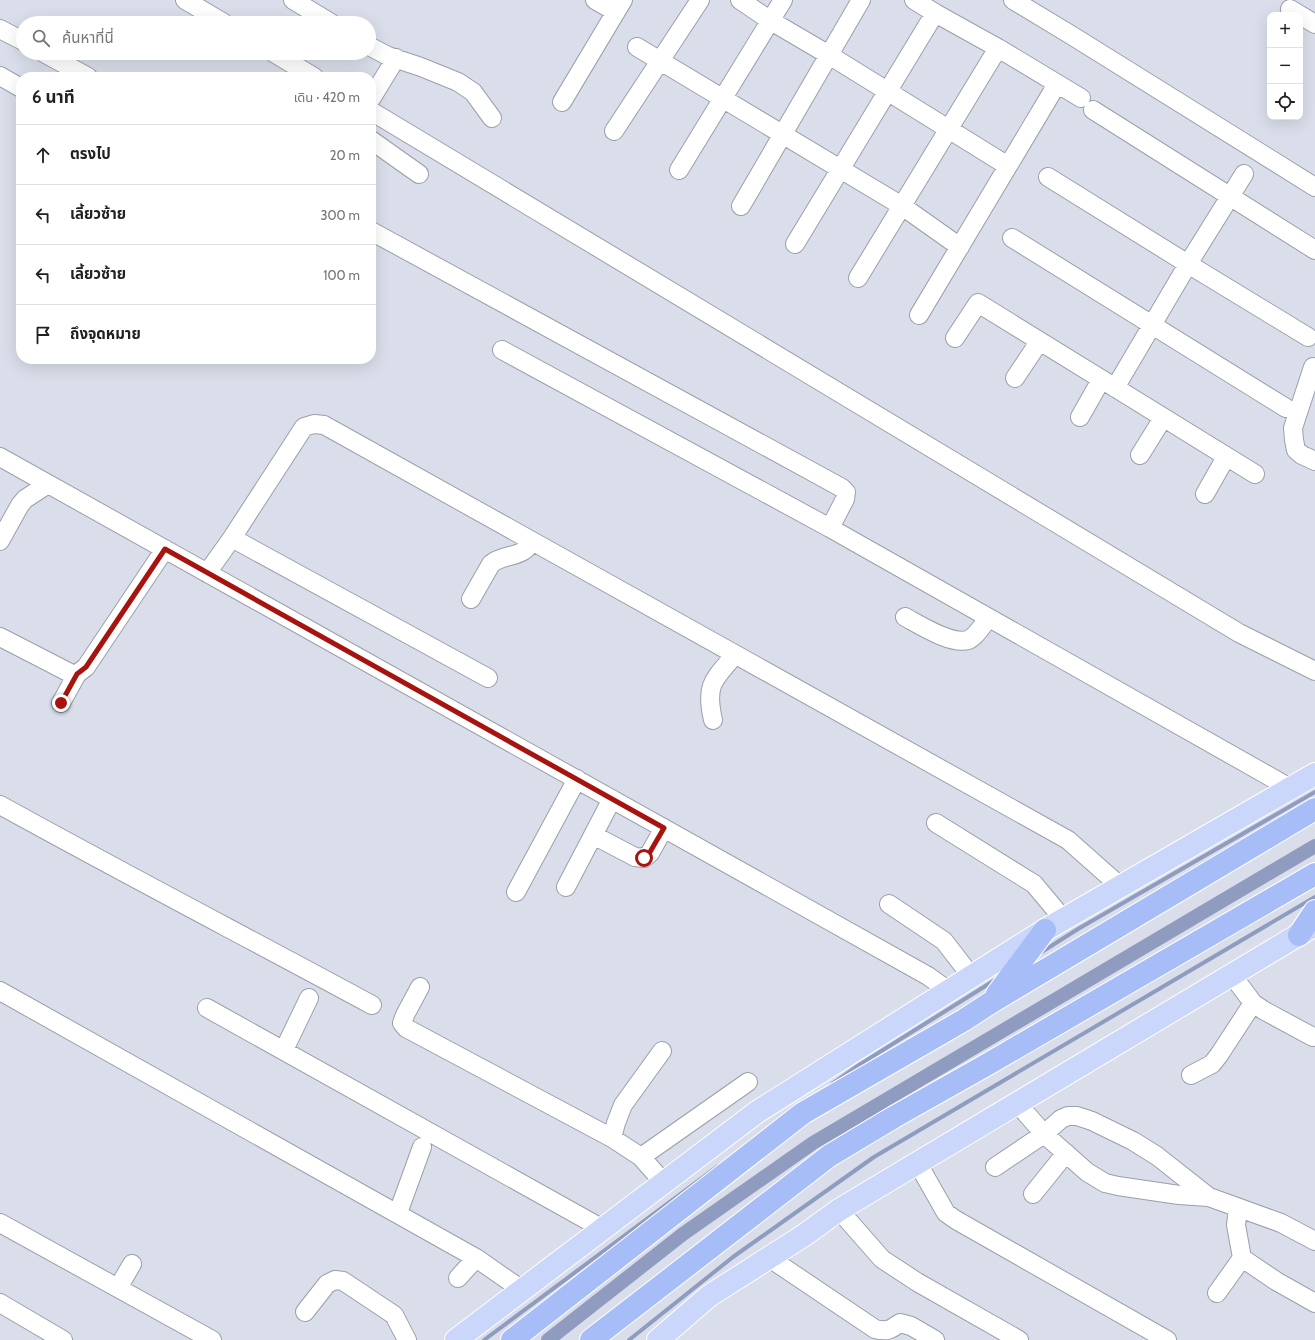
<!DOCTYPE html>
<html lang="th">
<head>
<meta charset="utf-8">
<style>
	body { margin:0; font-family:Cabin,"Noto Sans Thai",sans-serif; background:#f6f6f6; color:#202124 }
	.controls { position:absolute; right:12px; top:12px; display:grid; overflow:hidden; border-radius:8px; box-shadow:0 4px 16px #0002 }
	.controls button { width:36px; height:36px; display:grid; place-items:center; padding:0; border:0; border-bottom:1px solid #e0e0e0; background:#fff; color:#202124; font:20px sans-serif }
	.stop { position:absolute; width:12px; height:12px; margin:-9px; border:3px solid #a7130f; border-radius:50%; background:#fff }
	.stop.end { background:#a7130f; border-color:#fff; box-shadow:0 1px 4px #0008 }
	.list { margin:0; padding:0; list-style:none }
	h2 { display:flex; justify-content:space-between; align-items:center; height:52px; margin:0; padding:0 16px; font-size:17px }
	h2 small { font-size:13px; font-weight:400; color:#757577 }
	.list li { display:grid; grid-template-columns:26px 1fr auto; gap:12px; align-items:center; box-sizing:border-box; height:60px; padding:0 16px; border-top:1px solid #e0e0e0 }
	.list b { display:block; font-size:15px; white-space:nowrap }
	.list em { font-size:13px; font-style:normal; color:#757577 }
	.icon { flex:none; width:22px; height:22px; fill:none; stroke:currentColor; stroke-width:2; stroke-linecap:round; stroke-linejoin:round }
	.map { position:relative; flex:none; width:1315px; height:1340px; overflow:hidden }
	.search { position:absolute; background:#fff; box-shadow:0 4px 16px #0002; left:16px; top:16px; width:360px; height:44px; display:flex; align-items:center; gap:10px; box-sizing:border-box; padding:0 14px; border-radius:22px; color:#757577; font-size:15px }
	.panel { position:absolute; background:#fff; box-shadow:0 4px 16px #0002; left:16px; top:72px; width:360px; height:292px; border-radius:16px }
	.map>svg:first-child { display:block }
</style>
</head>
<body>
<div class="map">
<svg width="1315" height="1340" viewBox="0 0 1315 1340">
	<rect width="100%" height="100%" fill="#d9deea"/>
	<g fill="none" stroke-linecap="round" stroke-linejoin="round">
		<path stroke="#8f9cc0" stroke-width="4" d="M1040,953L1078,929L1315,792
			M832,1084L859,1065L995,980
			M484,1340L718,1166
			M629,1340L733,1257L874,1157L1315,897"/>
		<path stroke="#8f9cc0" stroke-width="14" d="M548,1340L683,1234L813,1143L1315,846"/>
		<g stroke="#9a9faa" stroke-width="20">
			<path id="minor" d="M185,0L224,23
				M293,0L331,23
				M595,0L616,12
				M740,0L771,21L829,55L1008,166
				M914,0L935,13L998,48L1081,98
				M1013,0L1071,35L1315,187
				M1290,9L1315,24
				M0,29L23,41
				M369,46L388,56L421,67L458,82L473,92L492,118
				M637,47L902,206L960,247
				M44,53L88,77
				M274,53L314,77
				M0,76L21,88
				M371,99L396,58
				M562,102L623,0
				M1093,110L1315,250
				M371,111L1239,633L1315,671
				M614,131L700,0
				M371,140L419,174
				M679,170L783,0
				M1048,177L1188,264L1308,337
				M741,206L861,0
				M371,231L842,488L846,492L845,499L830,528L1290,788
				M1012,238L1286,408
				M795,244L935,13
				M858,278L998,48
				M919,315L1057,84
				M955,338L978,303L1255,474
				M502,350L830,528
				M1313,367L1293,428L1294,440L1296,450L1302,455L1315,461
				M1015,378L1039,342
				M1115,388L1188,264L1244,174
				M1080,417L1101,380
				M1140,455L1163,418
				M0,457L928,976L946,989
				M1205,494L1226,457
				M232,538L488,678
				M0,541L20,505L25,499L48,484
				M207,573L232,538L304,427L314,424L324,425L1068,840L1121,887
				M471,599L491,564C501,555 518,557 526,549C528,547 530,544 532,542
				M905,617C920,625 951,645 968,640C976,637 983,624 989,618
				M0,637L72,674H77L86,667L165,549
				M61,703L77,674
				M713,720C705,685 713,680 735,655
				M0,805C123,873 248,938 372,1005
				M936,823L1034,884L1064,920
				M593,835L635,857L644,858L650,853L664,828
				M566,887L612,799
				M516,892L577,779
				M889,904L944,941L971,976
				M1232,975L1253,1003L1263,1010L1313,1037
				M420,987L405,1015L402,1023L406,1028L612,1138
				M0,991L476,1258L522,1290
				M207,1008L603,1229
				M284,1050L309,998
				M662,1051L623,1105L616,1123L612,1138L641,1157L664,1183
				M1191,1075L1212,1064L1219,1055L1253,1003
				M1017,1103L1044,1134L1087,1172L1105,1183L1118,1186L1179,1195L1209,1197
				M641,1157L748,1082
				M917,1162L946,1213L956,1220L1167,1340
				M995,1167L1044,1134L1061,1119L1068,1116H1077L1092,1121L1133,1141L1157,1156L1209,1197L1281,1223L1315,1241
				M1033,1194L1066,1153
				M1238,1208L1236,1225L1242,1258L1276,1281L1315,1303
				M839,1210L882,1259L917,1282L1019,1340
				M398,1213L422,1147
				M0,1223L212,1340
				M768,1257L875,1329C887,1332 890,1330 900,1323L911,1326L935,1340
				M458,1278L476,1258
				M118,1288L132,1264
				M1217,1293L1242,1258
				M0,1303L63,1340
				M305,1312L327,1284L335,1280L343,1281L394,1315L407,1340"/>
		</g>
		<g stroke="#fff" stroke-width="24">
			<path id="major" d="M456,1340L757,1112L1045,930L1315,774
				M658,1340L709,1296L803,1236L839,1210L1315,925"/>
		</g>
		<g stroke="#fff" stroke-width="24">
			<path id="highway" d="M1299,935L1315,911
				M997,994L1045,930
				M512,1340L803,1113L964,1020L990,1003L1315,809
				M591,1340L829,1156L894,1117L988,1064L1315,874"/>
		</g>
		<use href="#minor" stroke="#fff" stroke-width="18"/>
		<use href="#major" stroke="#cad7fb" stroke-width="22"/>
		<use href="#highway" stroke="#a7bdf8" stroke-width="22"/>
	</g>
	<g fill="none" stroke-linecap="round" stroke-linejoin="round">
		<path stroke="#a7130f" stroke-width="5" d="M61,703L77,674L86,667L165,549L664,828L650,852L644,858"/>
	</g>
</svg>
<div class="controls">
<button>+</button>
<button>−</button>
<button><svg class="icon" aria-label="locate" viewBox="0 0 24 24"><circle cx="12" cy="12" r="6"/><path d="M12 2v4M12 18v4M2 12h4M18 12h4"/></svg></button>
</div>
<div class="stop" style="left:644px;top:858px"></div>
<div class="stop end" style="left:61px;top:703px"></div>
<div class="search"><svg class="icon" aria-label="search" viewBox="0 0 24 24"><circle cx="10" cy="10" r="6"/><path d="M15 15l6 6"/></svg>ค้นหาที่นี่</div>
<section class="panel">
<h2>6 นาที<small>เดิน · 420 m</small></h2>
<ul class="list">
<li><svg class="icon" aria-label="ahead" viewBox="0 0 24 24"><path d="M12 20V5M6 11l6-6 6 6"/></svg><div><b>ตรงไป</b></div><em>20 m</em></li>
<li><svg class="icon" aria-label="left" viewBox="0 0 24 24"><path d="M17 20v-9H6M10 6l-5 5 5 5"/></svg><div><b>เลี้ยวซ้าย</b></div><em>300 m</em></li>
<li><svg class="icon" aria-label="left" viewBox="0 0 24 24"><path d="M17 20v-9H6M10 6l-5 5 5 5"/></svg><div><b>เลี้ยวซ้าย</b></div><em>100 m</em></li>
<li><svg class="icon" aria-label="arrive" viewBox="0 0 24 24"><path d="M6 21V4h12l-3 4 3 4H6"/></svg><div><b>ถึงจุดหมาย</b></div></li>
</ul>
</section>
</div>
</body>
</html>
